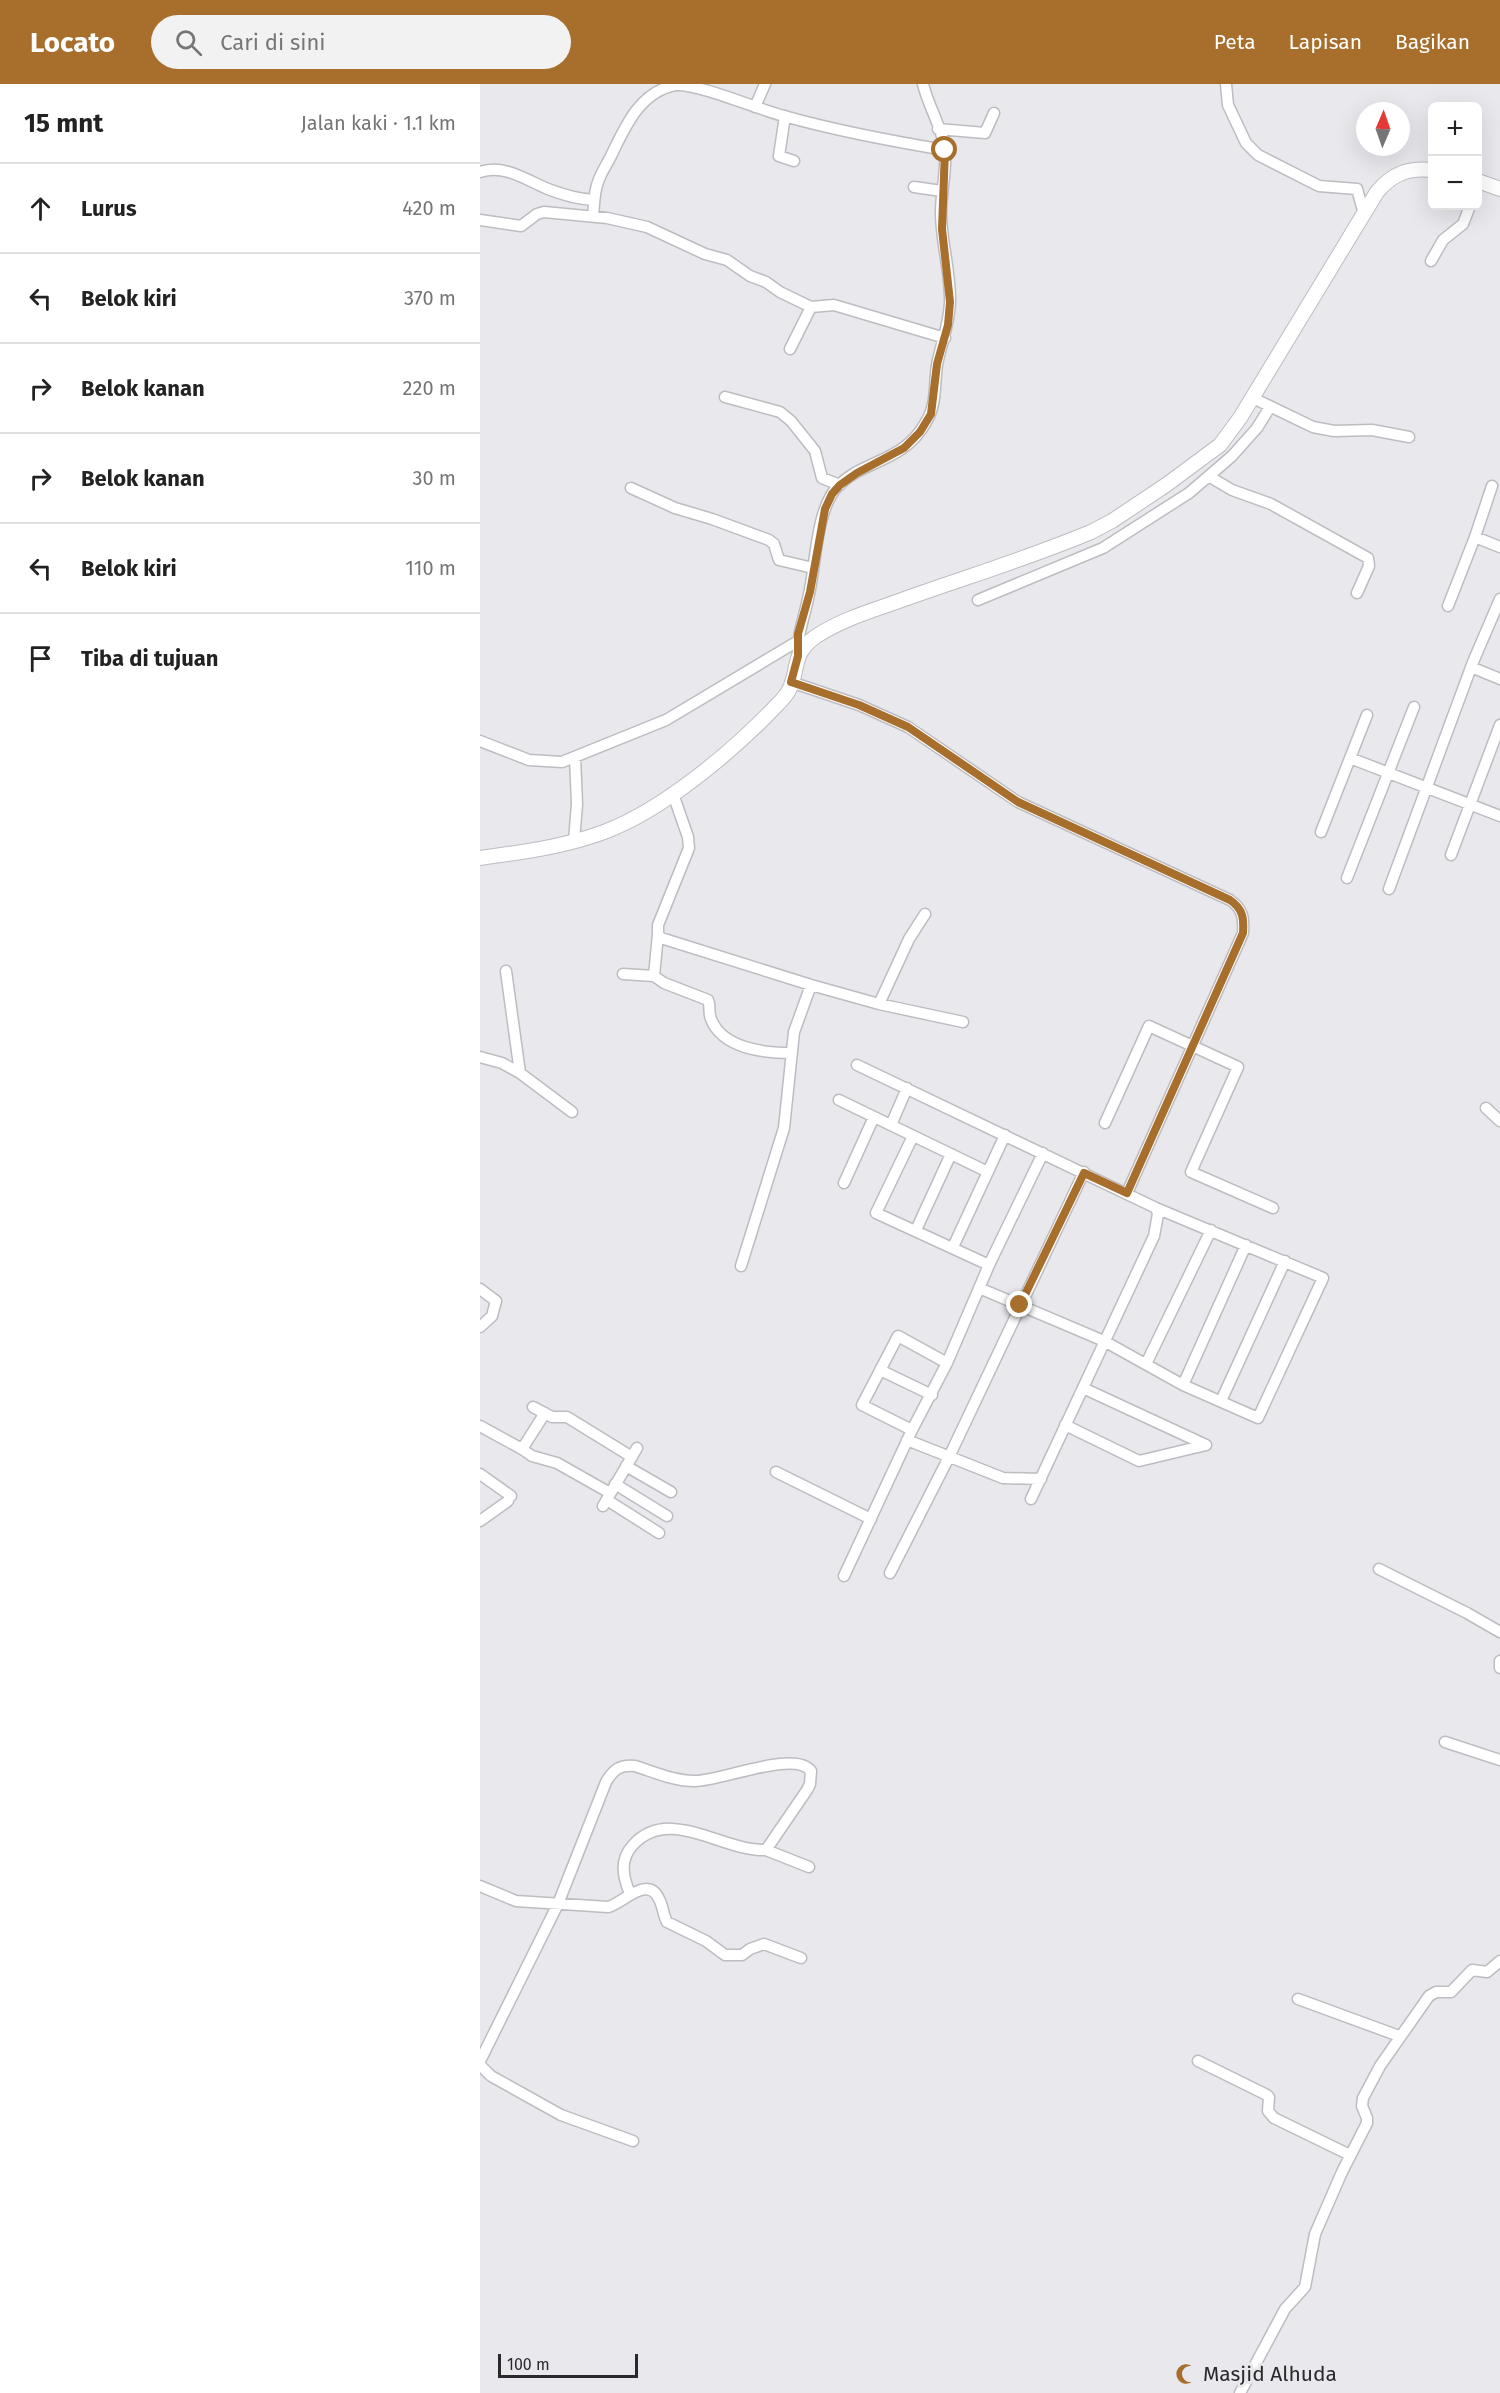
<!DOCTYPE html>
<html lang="id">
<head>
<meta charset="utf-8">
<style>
	body { margin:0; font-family:"Fira Sans",sans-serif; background:#f2f2f2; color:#222 }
	.controls { position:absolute; right:18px; top:18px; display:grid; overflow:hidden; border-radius:9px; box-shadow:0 6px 24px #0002 }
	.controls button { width:54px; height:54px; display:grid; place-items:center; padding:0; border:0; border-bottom:2px solid #e0e0e0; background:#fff; color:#222; font:30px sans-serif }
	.compass { position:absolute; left:876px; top:18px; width:54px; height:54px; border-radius:50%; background:#fff; box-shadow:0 6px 24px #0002; rotate:2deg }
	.scale { position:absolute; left:18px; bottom:15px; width:140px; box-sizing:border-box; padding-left:6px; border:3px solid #2a2a2c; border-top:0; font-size:16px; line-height:21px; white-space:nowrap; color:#2a2a2c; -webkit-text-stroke:4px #e8e8ed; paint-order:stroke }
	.stop { position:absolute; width:18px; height:18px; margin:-14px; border:4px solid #a76e2c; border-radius:50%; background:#fff }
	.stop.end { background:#a76e2c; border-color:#fff; box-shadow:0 2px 6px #0008 }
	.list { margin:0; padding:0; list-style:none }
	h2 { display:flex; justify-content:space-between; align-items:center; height:78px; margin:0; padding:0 24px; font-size:26px }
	h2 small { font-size:20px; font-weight:400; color:#767676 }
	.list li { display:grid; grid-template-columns:39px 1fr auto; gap:18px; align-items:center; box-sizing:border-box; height:90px; padding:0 24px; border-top:2px solid #e0e0e0 }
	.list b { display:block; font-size:22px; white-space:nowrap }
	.list em { font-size:20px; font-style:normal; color:#767676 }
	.icon { flex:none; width:33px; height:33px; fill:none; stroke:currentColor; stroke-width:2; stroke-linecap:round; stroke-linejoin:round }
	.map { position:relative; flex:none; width:1020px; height:2309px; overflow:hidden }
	header { display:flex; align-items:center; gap:36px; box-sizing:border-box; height:84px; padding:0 30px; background:#a76e2c; color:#fff }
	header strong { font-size:28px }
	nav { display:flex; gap:33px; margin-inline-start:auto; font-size:21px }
	.search { width:420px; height:54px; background:#f2f2f2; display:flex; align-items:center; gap:15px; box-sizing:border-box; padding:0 21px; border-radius:33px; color:#767676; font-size:22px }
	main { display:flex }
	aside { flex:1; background:#fff }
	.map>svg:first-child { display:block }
</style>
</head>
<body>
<header>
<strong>Locato</strong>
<div class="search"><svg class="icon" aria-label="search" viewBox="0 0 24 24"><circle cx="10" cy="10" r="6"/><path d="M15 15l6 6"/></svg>Cari di sini</div>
<nav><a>Peta</a><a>Lapisan</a><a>Bagikan</a></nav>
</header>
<main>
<aside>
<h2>15 mnt<small>Jalan kaki · 1.1 km</small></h2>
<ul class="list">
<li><svg class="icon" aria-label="ahead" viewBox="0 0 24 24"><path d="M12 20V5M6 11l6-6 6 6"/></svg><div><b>Lurus</b></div><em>420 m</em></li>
<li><svg class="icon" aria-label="left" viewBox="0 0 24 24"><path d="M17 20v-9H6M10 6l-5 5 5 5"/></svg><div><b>Belok kiri</b></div><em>370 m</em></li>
<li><svg class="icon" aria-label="right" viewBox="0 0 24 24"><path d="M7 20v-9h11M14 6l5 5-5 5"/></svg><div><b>Belok kanan</b></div><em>220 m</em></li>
<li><svg class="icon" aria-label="right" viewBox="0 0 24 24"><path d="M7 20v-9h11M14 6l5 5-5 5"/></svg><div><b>Belok kanan</b></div><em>30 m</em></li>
<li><svg class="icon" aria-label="left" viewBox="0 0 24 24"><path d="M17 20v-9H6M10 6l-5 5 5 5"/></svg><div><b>Belok kiri</b></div><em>110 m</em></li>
<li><svg class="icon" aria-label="arrive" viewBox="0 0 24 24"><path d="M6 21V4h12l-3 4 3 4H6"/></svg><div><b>Tiba di tujuan</b></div></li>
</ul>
</aside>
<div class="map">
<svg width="1020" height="2309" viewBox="0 0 1020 2309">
	<rect width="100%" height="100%" fill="#e8e8ed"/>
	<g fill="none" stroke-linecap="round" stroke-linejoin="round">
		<g stroke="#bdbcc1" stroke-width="13">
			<path id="minor" d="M746,0L748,21L766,59L778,71L839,102L877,105L884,130
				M275,23L285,0
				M305,32L299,72L314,77
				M458,45L505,49L514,29
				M0,88C25,80 46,96 68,105C83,111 98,115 114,116
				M434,103L462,107
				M113,132C114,123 114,114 116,105C118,93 126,82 131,72C145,43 160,7 196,1C220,0 277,25 304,32C357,47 411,57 465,66
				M0,136L41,142L57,130L64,128L127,134L167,143L225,170L247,176L270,192L286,198L300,208L331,223L354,221L465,254
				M951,177L963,156L983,140L990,122
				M310,265L331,223
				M245,313L300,328L311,337L335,367L342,394L360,401
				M773,314L833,343L854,347L892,346L929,353
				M730,393L752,406L791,420L888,474L889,482L877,509
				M1012,402L995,453L1020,463
				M151,404L195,424L232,435L289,456L294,460L299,476L333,484
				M498,516L623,464L709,409L752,372L777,344L790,323
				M968,522L995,453
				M318,572C317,549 325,532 329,510C336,480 336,423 359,401C386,375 424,378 446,338C457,320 454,301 457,281C461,260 469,241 470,219C471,189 461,159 461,128C461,107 467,85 465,65C462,43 448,22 443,0
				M991,583L1020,595
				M311,598L379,621L428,643L538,718L750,816C763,825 764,834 763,849L647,1109
				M0,657L49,676L82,678L186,636L318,557
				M870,674L1020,732
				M193,710L208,753L209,764L178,841V850L181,854L331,901L399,920L483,938
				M841,748L887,631
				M94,757L97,720L95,673
				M971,771L1020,641
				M867,794L934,623
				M909,805L993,578L1020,515
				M26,887L40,989L92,1028
				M143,890L174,892L184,899L228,916C231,923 228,928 231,935C242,964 283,969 310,969
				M174,892L178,850
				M399,920L429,855L445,830
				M0,973L22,979L40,989
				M377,981L676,1124L678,1130L674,1152L551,1415
				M359,1016L508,1088
				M1006,1024L1020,1037
				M625,1039L669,942L758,983L711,1088L793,1124
				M411,1041L427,1004
				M433,1052L396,1129L509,1181
				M364,1099L394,1033
				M436,1146L471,1070
				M473,1163L525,1051
				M261,1182L304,1044L314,948L331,901
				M499,1204L624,1257L703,1301L778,1334L843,1194L676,1124
				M0,1205L16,1217L12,1232L0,1243
				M666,1280L731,1146
				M400,1286L452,1311
				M703,1301L766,1161
				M603,1304L726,1361
				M741,1317L805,1177
				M53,1323L72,1333H87L152,1373
				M585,1341L659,1377L726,1361
				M0,1342L42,1365L52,1372L77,1379L130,1409
				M432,1346L382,1321L418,1252L467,1279
				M427,1356L523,1394L561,1395
				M42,1365L65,1329
				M146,1382L191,1408
				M296,1388L391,1435
				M0,1390L31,1412
				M135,1400L187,1432
				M127,1416L179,1449
				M123,1422L157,1364
				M0,1437L28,1417
				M899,1485L987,1529L1020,1548
				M410,1489L469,1373L604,1088
				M364,1492L432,1346L467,1279L509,1181L563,1069
				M1020,1577V1584
				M965,1658L1020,1676
				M286,1766L329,1783
				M0,1802L36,1817L128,1823C142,1820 168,1790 179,1815C183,1822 183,1831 187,1838L226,1857L245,1871H262L270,1865L284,1860L321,1874
				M818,1915L919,1952
				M0,1977L78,1820L126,1698C133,1686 140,1680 155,1682C174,1688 194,1697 214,1697C239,1698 315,1665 331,1687L330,1700L327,1706L286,1766C243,1768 189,1721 153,1761C139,1776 143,1793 150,1810
				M718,1977L787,2011L789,2013L788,2027L794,2034L870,2071
				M0,1981L11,1992L81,2031L153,2057
				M760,2309L805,2225L825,2203L835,2150L862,2088L887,2039V2034L882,2022L883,2014L900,1982L949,1912L956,1908H971L992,1886L1007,1888L1020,1877"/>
		</g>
		<g stroke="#bdbcc1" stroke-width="16">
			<path id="tertiary" d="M998,97L1020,105
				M0,774C42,768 84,763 124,748C183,726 253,667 296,622C300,618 305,613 308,608C320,587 310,571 335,553C360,536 391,527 419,517C483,494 549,474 611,448L632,437L686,401L740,361L760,334L897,108C913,89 928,84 952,86"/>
		</g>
		<use href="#minor" stroke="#fff" stroke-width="10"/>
		<use href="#tertiary" stroke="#fff" stroke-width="14"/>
	</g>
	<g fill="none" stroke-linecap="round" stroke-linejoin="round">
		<path stroke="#a76e2c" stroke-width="8" d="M465,66L462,145L470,218L468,241L457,280L451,330L440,348L424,364L377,389L360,401L352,410L345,425L330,508L318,550V572L311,598L379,621L428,643L538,718L750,816C763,825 764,834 763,849L647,1109L604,1089L540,1221"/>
	</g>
	<defs>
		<g id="mosque-bare" transform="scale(1.62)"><path d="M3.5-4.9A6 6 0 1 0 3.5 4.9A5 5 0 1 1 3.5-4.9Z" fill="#a76e2c" stroke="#e8e8ed" stroke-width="2.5" paint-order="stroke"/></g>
	</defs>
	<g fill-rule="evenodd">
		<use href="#mosque-bare" x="706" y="2290"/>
	</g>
	<g text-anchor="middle" stroke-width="6" stroke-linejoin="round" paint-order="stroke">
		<g font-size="21" fill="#2a2a2c" stroke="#e8e8ed" text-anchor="start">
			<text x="723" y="2297">Masjid Alhuda</text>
		</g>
	</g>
</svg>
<div class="controls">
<button>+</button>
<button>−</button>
</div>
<svg class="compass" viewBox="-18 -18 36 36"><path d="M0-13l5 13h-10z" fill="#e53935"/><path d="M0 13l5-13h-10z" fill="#767676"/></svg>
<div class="scale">100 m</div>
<div class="stop" style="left:465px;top:66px"></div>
<div class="stop end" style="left:540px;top:1221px"></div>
</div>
</main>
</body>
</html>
